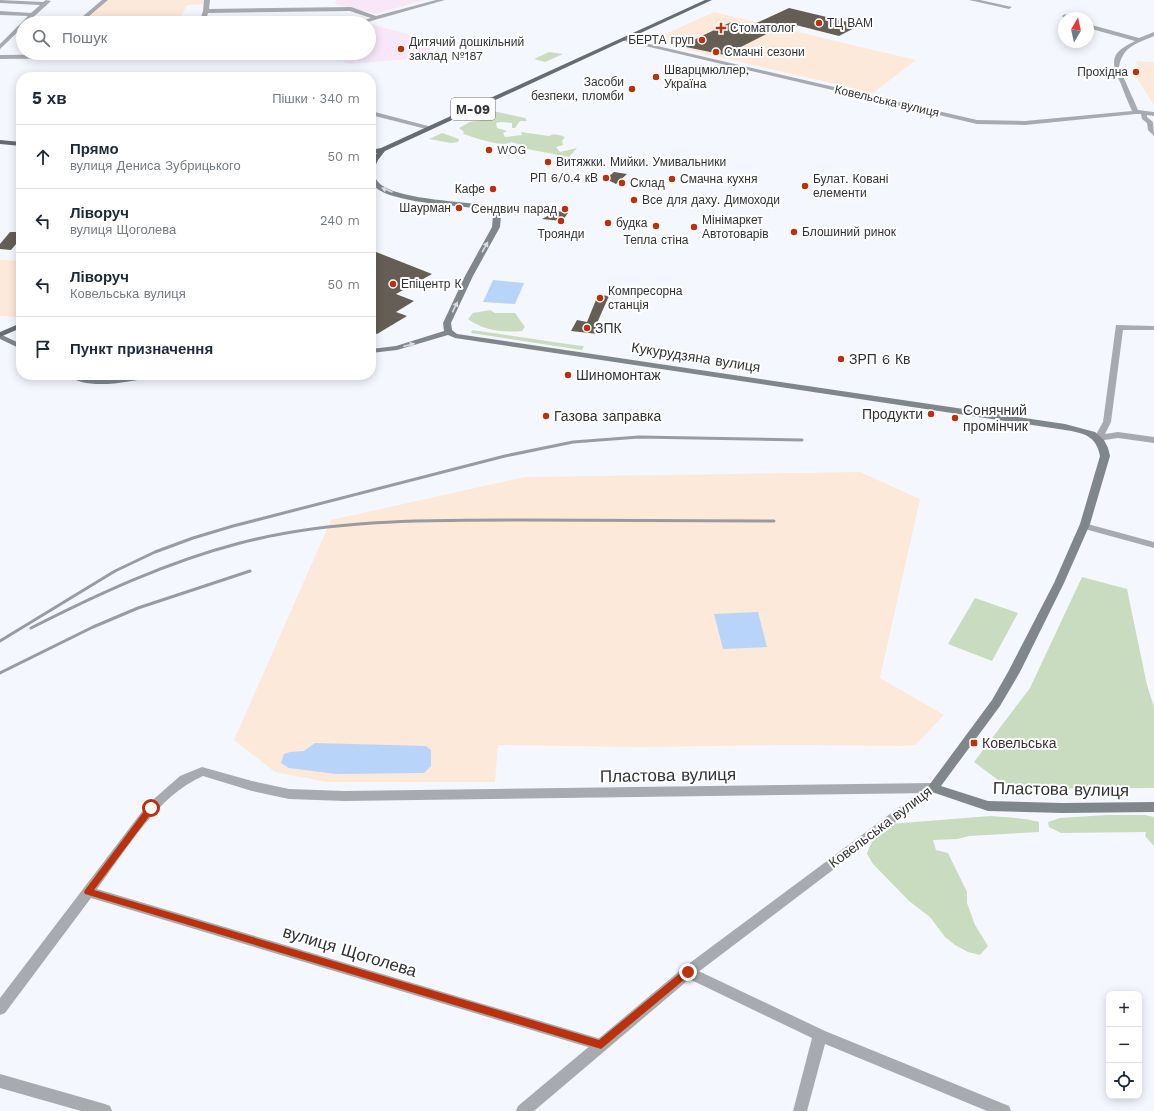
<!DOCTYPE html>
<html lang="uk">
<head>
<meta charset="utf-8">
<style>
	body { margin:0; font-family:"Work Sans",sans-serif; background:#f6f6f7; color:#1f2937 }
	.controls { position:absolute; right:12px; bottom:12px; display:grid; overflow:hidden; border-radius:8px; box-shadow:0 2px 10px #0003 }
	.controls button { width:36px; height:36px; display:grid; place-items:center; padding:0; border:0; border-bottom:1px solid #e0e1e3; background:#fff; color:#1f2937; font:20px sans-serif }
	.compass { position:absolute; left:1058px; top:12px; width:36px; height:36px; border-radius:50%; background:#fff; box-shadow:0 2px 10px #0003; rotate:9deg }
	.stop { position:absolute; width:12px; height:12px; margin:-9px; border:3px solid #bb310e; border-radius:50%; background:#fff }
	.stop.end { background:#bb310e; border-color:#fff; box-shadow:0 1px 4px #0008 }
	.list { margin:0; padding:0; list-style:none }
	h2 { display:flex; justify-content:space-between; align-items:center; height:52px; margin:0; padding:0 16px; font-size:17px }
	h2 small { font-size:13px; font-weight:400; color:#747a83 }
	.list li { display:grid; grid-template-columns:26px 1fr auto; gap:12px; align-items:center; box-sizing:border-box; height:64px; padding:0 16px; border-top:1px solid #e0e1e3 }
	.list b { display:block; font-size:15px; white-space:nowrap }
	.list p { margin:0; font-size:13px; white-space:nowrap; color:#747a83 }
	.list em { font-size:13px; font-style:normal; color:#747a83 }
	.icon { flex:none; width:22px; height:22px; fill:none; stroke:currentColor; stroke-width:2; stroke-linecap:round; stroke-linejoin:round }
	.map { position:relative; flex:none; width:1154px; height:1111px; overflow:hidden }
	.search { position:absolute; background:#fff; box-shadow:0 2px 10px #0003; left:16px; top:16px; width:360px; height:44px; display:flex; align-items:center; gap:10px; box-sizing:border-box; padding:0 14px; border-radius:22px; color:#747a83; font-size:15px }
	.panel { position:absolute; background:#fff; box-shadow:0 2px 10px #0003; left:16px; top:72px; width:360px; height:308px; border-radius:16px }
	.map>svg:first-child { display:block }
</style>
</head>
<body>
<div class="map">
<svg width="1154" height="1111" viewBox="0 0 1154 1111">
	<rect width="100%" height="100%" fill="#f5f7fe"/>
	<path fill="#fde9da" d="M108,0H205L204,4L187,5L177,23H82Z
		M714,12L916,60L873,93L650,41Z
		M1136,61L1154,62V105L1134,74L1139,73Z
		M0,260L21,261V316L19,317L0,316Z
		M860,472L920,499L880,678L944,715L915,745L901,746L790,745L642,747L498,745L495,782H327L275,772L234,740L331,520L525,477Z"/>
	<path fill="#f8e7f9" d="M336,0H425L375,14L335,4Z
		M371,24L442,44L408,59L352,64L319,54L324,53H369V25Z"/>
	<path fill="#c9dcbf" d="M549,52L563,54L545,62L534,59Z
		M493,111L525,118L527,121H520L515,128H512V123L501,122L496,123L497,128L507,131L503,133L505,137L522,135L521,132L549,136C555,133 559,135 565,137L562,141L563,145L556,147L560,152L577,148L569,157L522,148L525,146L511,142C501,148 474,137 463,134L464,132L459,128L470,122L482,120L480,117L492,118V117L488,115Z
		M442,133L459,139L458,142L451,143L429,139Z
		M490,310L495,313H515L525,327L522,331C504,333 482,330 468,319L473,313Z
		M472,330L574,345L584,346L582,350L471,333Z
		M1082,577L1127,589L1147,685L1154,707V788L1010,789L974,762L1030,688Z
		M975,598L1018,613L992,661L948,644Z
		M1107,815H1145L1154,817V846L1145,836L1146,832L1061,833L1049,827L1048,822L1060,818Z
		M990,816C1006,817 1024,818 1039,822V832L969,836L957,839L933,840L936,850L948,853L967,892V903L975,925L988,946L980,955L968,952L955,945L945,937L930,917L909,901L873,864L867,854C870,842 879,831 890,824Z"/>
	<path fill="#b9d4f9" d="M493,280L524,283L515,304L483,302Z
		M758,612L767,647L723,649L714,614Z
		M315,743L426,746L431,750V766L424,773L336,774L289,768L281,763L284,754L290,752L304,751Z"/>
	<path fill="#645e55" d="M789,8L860,25L839,36L788,23L725,55L681,46L731,22L744,25L747,24L752,25Z
		M614,172L627,174L616,184L606,179Z
		M557,211L568,213L562,221L542,219Z
		M10,232H21V238L11,250L0,249V244Z
		M371,250L432,274L396,294L414,301L396,312L407,316L377,334L371,331Z
		M598,295L609,296L597,323L604,324L598,334L571,331L577,320L587,322Z"/>
	<g fill="none" stroke-linecap="round" stroke-linejoin="round">
		<path fill="#a7abaf" fill-rule="evenodd" d="M0,0L43,2L46,0L51,1L27,23H23V27L0,49V44L28,16L0,15V11L31,13L40,5L0,3Z
			M102,0H108L81,23H75Z
			M204,0H210L209,9L351,7L376,16L436,0H445L364,23H355L371,18L350,11L208,13L205,23H199L203,11Z
			M969,0H980L1012,7L1009,9Z
			M1065,14L1071,18H1064L1062,16Z
			M1088,24L1139,38L1154,32V36C1136,44 1123,46 1119,67L1138,110L1154,112V116L1147,115V117L1153,122L1154,136L1148,130L1147,123L1142,119L1141,114H1136L1025,125L977,124L620,40L623,38L977,120L1025,121L1132,111C1128,102 1124,93 1121,84C1110,61 1110,53 1135,41L1088,28Z
			M210,53L207,55L174,57L0,59V55Z
			M207,74L216,76L217,77H205V75Z
			M371,111L432,127L433,128L430,130L371,115Z
			M1116,325L1154,326V330H1123L1111,422L1105,434L1118,432L1154,437V443L1118,438L1098,441L1094,438L1103,422Z
			M1084,523L1154,542V548L1081,528L1079,526L1081,524Z
			M202,767L252,781L289,789L344,791L933,783L937,785L939,788L937,791L933,793L344,801L289,799L252,791L203,776C157,796 126,850 97,889L601,1039L606,1040L608,1045L606,1050L601,1051L91,898L5,1013L0,1015V998L147,805L180,776Z
			M688,966L825,1031L1009,1106L1011,1111H987L825,1044L807,1111H793L812,1038L683,976L681,972L683,968Z
			M0,1074L105,1104L110,1106L112,1111H81L0,1088Z"/>
		<path fill="#a7abaf" fill-rule="evenodd" d="M933,783L937,785L939,788L937,791L693,976L534,1111H516L518,1106L683,968L929,785Z"/>
		<path fill="#80878b" fill-rule="evenodd" d="M371,174L373,175C376,179 379,184 383,186C404,200 463,201 490,206L492,207L501,216L500,227L473,276L451,323L452,330L457,334L1065,424L1095,432L1104,440L1108,448L1110,456L1090,524L1064,583L1020,672L1000,706L941,786L988,801L1062,803L1154,802V812L1062,813L988,811L929,791L927,788L992,700L1008,672L1054,583L1080,524L1100,456C1096,435 1083,433 1065,430L455,338L448,335L397,350L371,353V349L396,346L444,331L443,323L465,276L492,227L493,216L488,210C459,205 402,204 379,190C373,186 371,181 371,174Z
			M0,334L21,344V349L0,339Z
			M68,375C80,375 90,379 102,379C119,379 135,375 152,375L151,377C131,382 84,391 68,375Z"/>
		<path fill="#656d72" fill-rule="evenodd" d="M705,0H712L385,151L378,160L373,171L371,172V161L377,153L371,154V150L381,148Z
			M0,140L21,142V146L0,144Z
			M21,323V328L0,337V332Z"/>
		<path stroke="#9a9ba1" stroke-width="3" d="M31,628C98,594 167,562 240,543C333,519 429,520 525,520C608,521 691,521 774,521
			M0,641L115,571L155,552L193,538L233,526L505,456L573,442L639,437L802,440
			M0,673L93,627L138,608L250,571"/>
	</g>
	<defs><path id="oneway-solid" d="M-6-.8H1V-3.2L6.5 0L1 3.2V.8H-6Z"/></defs>
	<g fill="#d9dbdc">
		<use href="#oneway-solid" transform="translate(387 190) rotate(-157)"/>
		<use href="#oneway-solid" transform="translate(485 247) rotate(-61)"/>
		<use href="#oneway-solid" transform="translate(455 307) rotate(-64)"/>
		<use href="#oneway-solid" transform="translate(409 345) rotate(-15)"/>
	</g>
	<path fill="#bb310e" d="M151,805L155,808L154,810L94,890L599,1040L685,969L688,968L692,972L691,974L601,1049L85,894L84,892L85,890L148,806Z"/>
	<g fill="#bb310e" stroke="#fff" stroke-width="1.5">
		<circle cx="819" cy="23" r="4"/>
		<path d="M719 22h4v4h4v4h-4v4h-4v-4h-4v-4h4z"/>
		<circle cx="702" cy="40" r="4"/>
		<circle cx="401" cy="49" r="4"/>
		<circle cx="716" cy="52" r="4"/>
		<circle cx="1136" cy="72" r="4"/>
		<circle cx="656" cy="77" r="4"/>
		<circle cx="632" cy="89" r="4"/>
		<circle cx="489" cy="150" r="4"/>
		<circle cx="548" cy="162" r="4"/>
		<circle cx="606" cy="178" r="4"/>
		<circle cx="672" cy="179" r="4"/>
		<circle cx="622" cy="183" r="4"/>
		<circle cx="805" cy="186" r="4"/>
		<circle cx="493" cy="189" r="4"/>
		<circle cx="634" cy="200" r="4"/>
		<circle cx="459" cy="208" r="4"/>
		<circle cx="565" cy="209" r="4"/>
		<circle cx="561" cy="221" r="4"/>
		<circle cx="608" cy="223" r="4"/>
		<circle cx="656" cy="226" r="4"/>
		<circle cx="694" cy="227" r="4"/>
		<circle cx="794" cy="232" r="4"/>
		<circle cx="393" cy="284" r="4"/>
		<circle cx="600" cy="298" r="4"/>
		<circle cx="587" cy="328" r="4"/>
		<circle cx="841" cy="359" r="4"/>
		<circle cx="568" cy="375" r="4"/>
		<circle cx="931" cy="414" r="4"/>
		<circle cx="546" cy="416" r="4"/>
		<circle cx="955" cy="418" r="4"/>
		<rect x="970" y="739" width="8" height="8" rx="2"/>
	</g>
	<g text-anchor="middle" stroke-width="4" stroke-linejoin="round" paint-order="stroke">
		<g font-size="12" fill="#313236" stroke="#fff" text-anchor="start">
			<text x="827" y="27">ТЦ ВАМ</text>
			<text x="730" y="32">Стоматолог</text>
			<text x="694" y="44" text-anchor="end">БЕРТА груп</text>
			<text x="409" y="46">Дитячий дошкільний<tspan x="409" dy="14">заклад №187</tspan></text>
			<text x="724" y="56">Смачні сезони</text>
			<text x="664" y="74">Шварцмюллер,<tspan x="664" dy="14">Україна</tspan></text>
			<text x="1128" y="76" text-anchor="end">Прохідна</text>
			<text x="624" y="86" text-anchor="end">Засоби<tspan x="624" dy="14">безпеки, пломби</tspan></text>
			<text x="497" y="154">WOG</text>
			<text x="556" y="166">Витяжки. Мийки. Умивальники</text>
			<text x="598" y="182" text-anchor="end">РП 6/0.4 кВ</text>
			<text x="680" y="183">Смачна кухня</text>
			<text x="813" y="183">Булат. Ковані<tspan x="813" dy="14">елементи</tspan></text>
			<text x="630" y="187">Склад</text>
			<text x="485" y="193" text-anchor="end">Кафе</text>
			<text x="642" y="204">Все для даху. Димоходи</text>
			<text x="451" y="212" text-anchor="end">Шаурман</text>
			<text x="557" y="213" text-anchor="end">Сендвич парад</text>
			<text x="702" y="224">Мінімаркет<tspan x="702" dy="14">Автотоварів</tspan></text>
			<text x="616" y="227">будка</text>
			<text x="802" y="236">Блошиний ринок</text>
			<text x="561" y="238" text-anchor="middle">Троянди</text>
			<text x="656" y="244" text-anchor="middle">Тепла стіна</text>
			<text x="401" y="288">Епіцентр К</text>
			<text x="608" y="295">Компресорна<tspan x="608" dy="14">станція</tspan></text>
		</g>
		<g font-size="12" fill="#313236" stroke="#fff">
			<text transform="translate(887 101) rotate(13)" y="4">Ковельська вулиця</text>
		</g>
		<rect fill="#fff" stroke="#6f7072" stroke-width="1" x="451" y="98" width="44" height="22" rx="3"/>
		<g font-size="13" font-weight="bold" fill="#313236">
			<text x="473" y="114">М-09</text>
		</g>
		<g font-size="14" fill="#313236" stroke="#fff" text-anchor="start">
			<text x="595" y="333">ЗПК</text>
			<text x="849" y="364">ЗРП 6 Кв</text>
			<text x="576" y="380">Шиномонтаж</text>
			<text x="963" y="415">Сонячний<tspan x="963" dy="16">промінчик</tspan></text>
			<text x="923" y="419" text-anchor="end">Продукти</text>
			<text x="554" y="421">Газова заправка</text>
			<text x="982" y="748">Ковельська</text>
		</g>
		<g font-size="14" fill="#313236" stroke="#fff">
			<text transform="translate(696 357) rotate(9)" y="5">Кукурудзяна вулиця</text>
			<text transform="translate(880 827) rotate(-37)" y="5">Ковельська вулиця</text>
		</g>
		<g font-size="17" fill="#313236" stroke="#fff">
			<text transform="translate(668 775) rotate(-1)" y="6">Пластова вулиця</text>
			<text transform="translate(1061 789) rotate(1)" y="6">Пластова вулиця</text>
			<text transform="translate(350 951) rotate(17)" y="6">вулиця Щоголева</text>
		</g>
	</g>
</svg>
<div class="controls">
<button>+</button>
<button>−</button>
<button><svg class="icon" aria-label="locate" viewBox="0 0 24 24"><circle cx="12" cy="12" r="6"/><path d="M12 2v4M12 18v4M2 12h4M18 12h4"/></svg></button>
</div>
<svg class="compass" viewBox="-18 -18 36 36"><path d="M0-13l5 13h-10z" fill="#e53935"/><path d="M0 13l5-13h-10z" fill="#747a83"/></svg>
<div class="stop" style="left:151px;top:808px"></div>
<div class="stop end" style="left:688px;top:972px"></div>
<div class="search"><svg class="icon" aria-label="search" viewBox="0 0 24 24"><circle cx="10" cy="10" r="6"/><path d="M15 15l6 6"/></svg>Пошук</div>
<section class="panel">
<h2>5 хв<small>Пішки · 340 m</small></h2>
<ul class="list">
<li><svg class="icon" aria-label="ahead" viewBox="0 0 24 24"><path d="M12 20V5M6 11l6-6 6 6"/></svg><div><b>Прямо</b><p>вулиця Дениса Зубрицького</p></div><em>50 m</em></li>
<li><svg class="icon" aria-label="left" viewBox="0 0 24 24"><path d="M17 20v-9H6M10 6l-5 5 5 5"/></svg><div><b>Ліворуч</b><p>вулиця Щоголева</p></div><em>240 m</em></li>
<li><svg class="icon" aria-label="left" viewBox="0 0 24 24"><path d="M17 20v-9H6M10 6l-5 5 5 5"/></svg><div><b>Ліворуч</b><p>Ковельська вулиця</p></div><em>50 m</em></li>
<li><svg class="icon" aria-label="arrive" viewBox="0 0 24 24"><path d="M6 21V4h12l-3 4 3 4H6"/></svg><div><b>Пункт призначення</b></div></li>
</ul>
</section>
</div>
</body>
</html>
